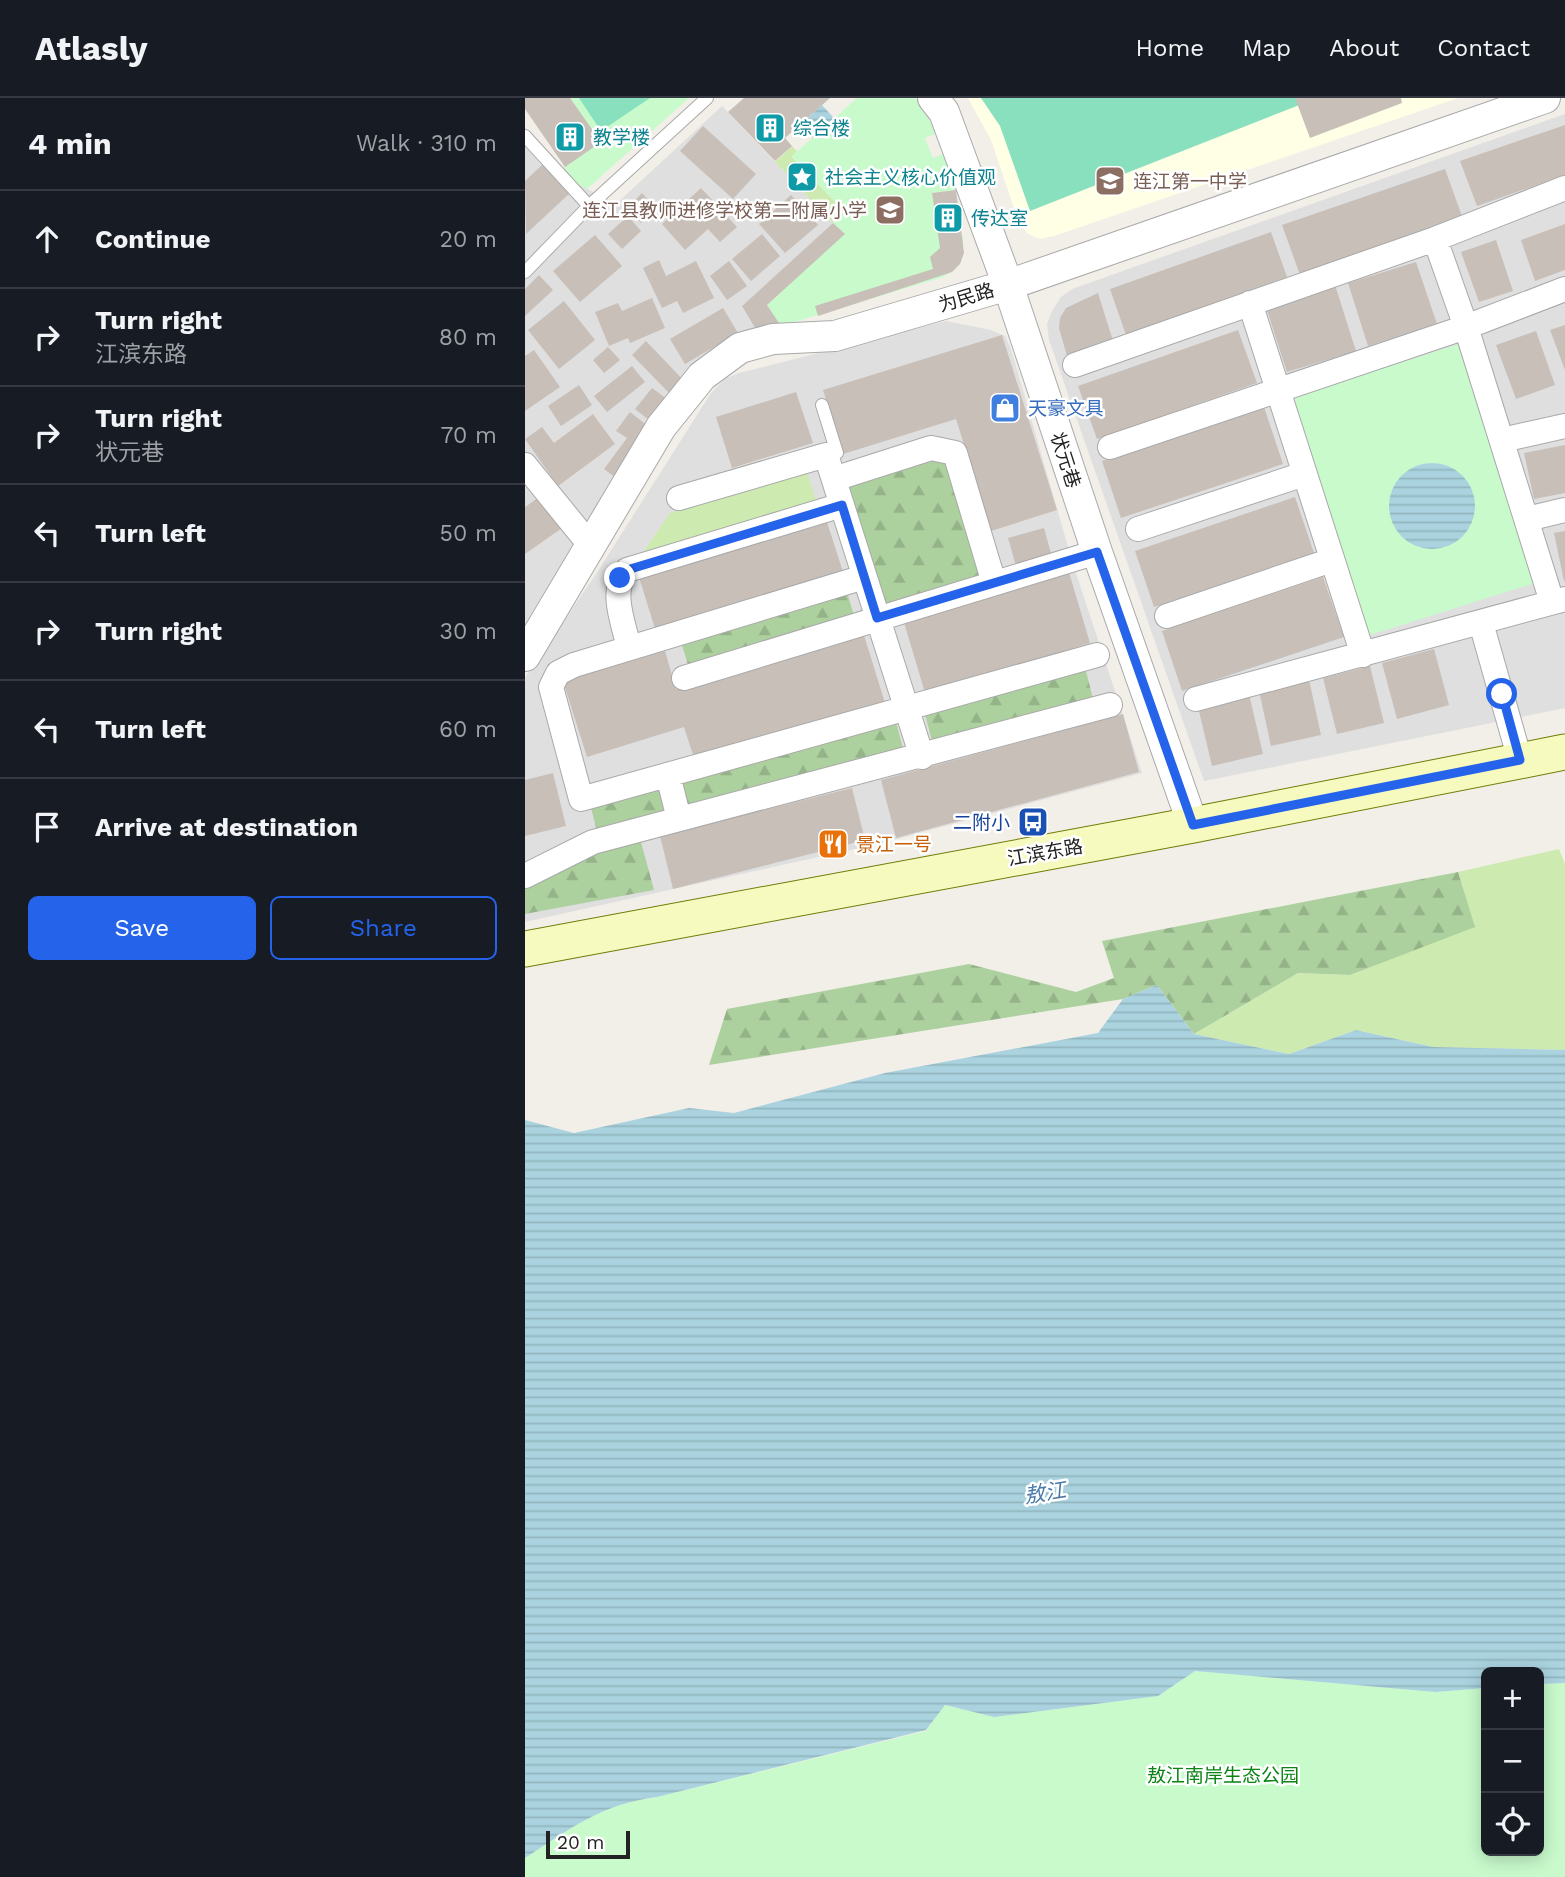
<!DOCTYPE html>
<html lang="en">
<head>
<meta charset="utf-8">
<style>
	body { margin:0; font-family:"Work Sans","Noto Sans SC",sans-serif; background:#242831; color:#f1f3f6 }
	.controls { position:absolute; right:21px; bottom:21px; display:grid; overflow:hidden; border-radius:10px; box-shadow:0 4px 18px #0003 }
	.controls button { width:63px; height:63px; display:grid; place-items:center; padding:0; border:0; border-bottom:2px solid #363941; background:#171b24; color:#f1f3f6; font:35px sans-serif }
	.scale { position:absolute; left:21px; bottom:18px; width:84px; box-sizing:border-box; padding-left:7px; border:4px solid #222; border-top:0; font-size:19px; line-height:24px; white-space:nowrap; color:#222; -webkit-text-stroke:5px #fff; paint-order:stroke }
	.stop { position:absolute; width:21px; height:21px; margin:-16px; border:5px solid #2563eb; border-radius:50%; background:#fff }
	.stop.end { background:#2563eb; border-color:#fff; box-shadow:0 2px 7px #0008 }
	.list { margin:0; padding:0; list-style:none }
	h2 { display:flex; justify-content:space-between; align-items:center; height:91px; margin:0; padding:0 28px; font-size:30px }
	h2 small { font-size:23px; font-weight:400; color:#9ea1a6 }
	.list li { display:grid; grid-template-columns:46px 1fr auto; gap:21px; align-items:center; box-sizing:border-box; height:98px; padding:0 28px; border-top:2px solid #363941 }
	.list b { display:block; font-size:26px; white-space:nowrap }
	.list p { margin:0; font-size:23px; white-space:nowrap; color:#9ea1a6 }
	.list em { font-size:23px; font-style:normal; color:#9ea1a6 }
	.actions { display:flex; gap:14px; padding:21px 28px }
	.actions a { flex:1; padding:16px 0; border:2px solid #2563eb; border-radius:10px; text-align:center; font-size:24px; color:#2563eb }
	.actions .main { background:#2563eb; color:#fff }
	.icon { flex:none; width:38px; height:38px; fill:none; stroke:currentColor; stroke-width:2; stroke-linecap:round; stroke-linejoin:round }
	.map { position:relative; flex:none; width:1040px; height:1779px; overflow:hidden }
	header { display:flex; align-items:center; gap:42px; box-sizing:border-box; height:98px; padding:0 35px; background:#171b24; border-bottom:2px solid #363941 }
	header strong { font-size:33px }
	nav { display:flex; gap:38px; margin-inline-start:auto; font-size:24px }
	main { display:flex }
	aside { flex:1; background:#171b24 }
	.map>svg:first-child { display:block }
</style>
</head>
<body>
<header>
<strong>Atlasly</strong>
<nav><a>Home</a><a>Map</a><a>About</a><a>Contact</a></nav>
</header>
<main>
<aside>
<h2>4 min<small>Walk · 310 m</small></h2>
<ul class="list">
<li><svg class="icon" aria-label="ahead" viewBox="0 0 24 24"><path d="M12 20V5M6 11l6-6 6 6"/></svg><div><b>Continue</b></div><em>20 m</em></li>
<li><svg class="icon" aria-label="right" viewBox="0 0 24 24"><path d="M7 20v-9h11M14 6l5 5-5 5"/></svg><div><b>Turn right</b><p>江滨东路</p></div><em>80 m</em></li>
<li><svg class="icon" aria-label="right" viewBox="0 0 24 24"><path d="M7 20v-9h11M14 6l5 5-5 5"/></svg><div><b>Turn right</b><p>状元巷</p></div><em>70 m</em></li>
<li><svg class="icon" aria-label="left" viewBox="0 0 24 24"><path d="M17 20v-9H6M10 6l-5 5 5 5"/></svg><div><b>Turn left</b></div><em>50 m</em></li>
<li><svg class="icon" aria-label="right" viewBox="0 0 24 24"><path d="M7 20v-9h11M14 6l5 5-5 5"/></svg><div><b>Turn right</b></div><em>30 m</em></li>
<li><svg class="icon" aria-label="left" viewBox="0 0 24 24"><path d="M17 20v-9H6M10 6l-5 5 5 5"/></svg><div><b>Turn left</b></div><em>60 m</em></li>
<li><svg class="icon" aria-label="arrive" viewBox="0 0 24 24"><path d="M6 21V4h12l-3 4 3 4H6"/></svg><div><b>Arrive at destination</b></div></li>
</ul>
<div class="actions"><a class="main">Save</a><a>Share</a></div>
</aside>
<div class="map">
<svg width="1040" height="1779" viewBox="0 0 1040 1779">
	<defs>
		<pattern id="forest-firs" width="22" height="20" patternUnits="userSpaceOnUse" patternTransform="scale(1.75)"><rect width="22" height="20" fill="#add19e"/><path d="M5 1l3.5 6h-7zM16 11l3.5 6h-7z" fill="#95b388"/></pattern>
		<pattern id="water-rules" width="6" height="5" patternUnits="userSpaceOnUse" patternTransform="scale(1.75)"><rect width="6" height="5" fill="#aad3df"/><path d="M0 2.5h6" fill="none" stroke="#92b5bf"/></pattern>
	</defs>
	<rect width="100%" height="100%" fill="#f2efe9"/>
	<path fill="#e0dfdf" d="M197,8L308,125L217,208L233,235L195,260L0,549V29L49,84L91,106Z
		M1040,16V610L679,683L524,242L522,226L527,213L536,199L547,191Z
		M421,223L466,232L480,238L486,251L548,466L617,675L357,745L0,824V580L71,476L186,295L200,281L214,275Z"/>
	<path fill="#ffffe5" d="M443,0H933L529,138L515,141L503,136L494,125L466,42Z"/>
	<path fill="#cdebb0" d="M267,48L272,53L267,59L320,114L308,125L250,64Z
		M282,374L292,406L114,460L145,415Z
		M1034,751L1040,766V952L908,949L831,932L764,956L669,936L773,875L825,877L949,828L933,774Z"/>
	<path fill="url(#forest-firs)" d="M422,359L457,480L357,509L322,388Z
		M321,491L330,521L165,573L156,544Z
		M561,573L569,605L408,647L400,616Z
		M371,624L379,654L164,710L156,680Z
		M135,689L142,717L72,733L65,706Z
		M116,744L129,792L0,816V790L71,755Z
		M933,774L950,829L825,877L773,875L669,936L632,887L598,901L184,967L202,911L444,866L551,894L589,880L577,843Z"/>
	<path fill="#c8facc" d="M45,0H164L62,91L49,84L37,71L75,44Z
		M332,0H390L413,35L400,40L408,60L421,55L431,92L407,95L414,142L438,138C439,158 436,169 418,179L256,228L242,207L319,136L308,125L319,114L267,58Z
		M934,246L1010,485L842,538L767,299Z
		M670,1573L910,1594L961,1590V1753H1014V1586L1040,1585V1779H0V1760C47,1730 76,1706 132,1699L401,1633L419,1607L469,1619L633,1598Z"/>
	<path fill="#88e0be" d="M54,0H125L76,33Z
		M456,0H792L505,113L475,28Z"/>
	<path fill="url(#water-rules)" d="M297,7L309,20L288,40L276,26Z
		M864 408a43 43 0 1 1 86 0a43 43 0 1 1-86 0Z
		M632,887L669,936L764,956L831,932L908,949L1040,952V1585L1014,1586V1574H961V1590L910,1594L670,1573L633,1598L469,1619L420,1607L401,1632L132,1699C76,1706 47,1730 0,1760V1022L49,1035L164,1010L209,1015L360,975L573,935L598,901Z"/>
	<path fill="#c7bfb8" d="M0,0H45L76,44L40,69L0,11Z
		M219,0H305L260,40L267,48L250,63L203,14Z
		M770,0H876L877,5L785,40Z
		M1040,27V77L952,108L935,63Z
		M178,28L231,76L208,101L155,53Z
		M19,65L46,94L1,136L0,83Z
		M920,71L938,121L775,177L757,127Z
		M176,90L212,129L195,144L183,131L160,152L137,126Z
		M431,92L439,155L435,166L427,174L293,218L290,208L408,171L405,159L415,150L407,95Z
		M117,95L131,111L116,125L102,110Z
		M266,97L293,127L260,155L234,126Z
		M103,118L116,133L97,151L83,136Z
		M308,125L320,136L242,207L256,228L233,235L217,208Z
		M1040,126V172L1010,183L996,142Z
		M746,134L762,179L601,237L585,191Z
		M237,136L255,158L226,183L207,161Z
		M70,137L97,168L55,204L28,173Z
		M971,142L988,193L954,204L936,154Z
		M134,162L141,178L171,163L189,200L158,215L152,203L137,210L118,170Z
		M204,163L222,188L202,202L185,178Z
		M891,164L912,226L843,248L823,185Z
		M14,177L28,192L0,218V191Z
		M810,187L831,253L762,274L741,209Z
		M573,195L588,243L542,258L534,230L535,220L541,210Z
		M127,200L140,230L105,245L103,240L84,248L70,214L93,205L97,213Z
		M39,203L70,242L34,271L3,232Z
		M198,210L213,235L160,266L145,241Z
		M1040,227V272L1025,232Z
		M713,232L732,285L572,341L553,288Z
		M1011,233L1030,287L991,301L971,247Z
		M477,237L532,412L466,433L431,321L318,356L298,292Z
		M121,243L162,286L148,299L107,257Z
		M83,249L95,262L79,275L68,262Z
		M9,252L35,289L0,313V258Z
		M107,268L120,284L82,314L69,298Z
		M54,287L67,307L36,328L23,308Z
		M127,290L146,304L129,326L110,311Z
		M271,294L288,345L207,370L191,319Z
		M739,309L758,366L596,420L577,363Z
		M105,314L128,332L91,380L79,371L102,340L91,333Z
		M68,316L90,346L33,388L0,341L17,329L29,345Z
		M1040,347V395L1009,401L999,355Z
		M17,397L40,428L0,456V409Z
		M770,399L789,455L629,509L610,453Z
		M301,421L319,477L131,534L114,479Z
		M519,430L527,459L491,468L483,440Z
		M1040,433V483H1039L1029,435Z
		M543,471L565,545L400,595L378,521Z
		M798,479L819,539L657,593L637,533Z
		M338,534L360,605L170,663L159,629L62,659L38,583L140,553L151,591Z
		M909,551L924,607L872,621L857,565Z
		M845,568L859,625L812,636L798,580Z
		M783,577L796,637L746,648L733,588Z
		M724,596L738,656L687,668L673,609Z
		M598,616L614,674L371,740L356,682Z
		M28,675L41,728L0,738V682Z
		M327,690L340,742L148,791L135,738Z"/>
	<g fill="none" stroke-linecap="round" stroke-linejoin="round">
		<g stroke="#a9a9a9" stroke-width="14">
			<path id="service" d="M0,38L64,108
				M0,174L64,108L182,0
				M297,307L312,355L302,357"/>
		</g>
		<g stroke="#a9a9a9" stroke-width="26">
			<path id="minor" d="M910,141L941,229L1027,504
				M725,205L838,557
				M550,267L910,141L1040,90
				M977,342L1040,328
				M585,349L941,229L1040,191
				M0,367L65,447
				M309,381L406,350L430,355L469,485
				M154,400L301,357L397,659
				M1002,421L1040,412
				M613,431L779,376
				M339,479L49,567L33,575L26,589L56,701L572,557
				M642,518L807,462
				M956,525L995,662
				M104,550C99,526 84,493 102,472L317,407
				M159,580L572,454
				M671,601L1040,501
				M143,677L154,721
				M0,778L68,744L585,607"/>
		</g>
		<g stroke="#a9a9a9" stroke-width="32">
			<path id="tertiary" d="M408,0L419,14L483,187L572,454L668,727
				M0,558L136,329L177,278L215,250L248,241L310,238L483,187L1020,0"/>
		</g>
		<g stroke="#707d05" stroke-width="37">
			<path id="secondary" d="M0,851L668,727L1040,654"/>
		</g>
		<use href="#service" stroke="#fff" stroke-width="12"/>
		<use href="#minor" stroke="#fff" stroke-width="24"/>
		<use href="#tertiary" stroke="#fff" stroke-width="30"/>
		<use href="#secondary" stroke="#f7fabf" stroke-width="35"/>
	</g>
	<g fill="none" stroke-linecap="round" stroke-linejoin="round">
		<path stroke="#2563eb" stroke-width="9" d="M95,480L102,472L317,407L352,520L572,454L668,727L995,662L977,596"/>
	</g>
	<defs>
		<g id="building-square" transform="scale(1.575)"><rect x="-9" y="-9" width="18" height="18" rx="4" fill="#0f9aa8" stroke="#fff"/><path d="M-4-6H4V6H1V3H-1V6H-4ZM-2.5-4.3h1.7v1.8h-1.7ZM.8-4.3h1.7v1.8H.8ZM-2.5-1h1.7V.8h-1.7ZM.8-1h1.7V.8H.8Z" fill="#fff"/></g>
		<g id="sight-square" transform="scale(1.575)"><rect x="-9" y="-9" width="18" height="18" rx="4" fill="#0f9aa8" stroke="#fff"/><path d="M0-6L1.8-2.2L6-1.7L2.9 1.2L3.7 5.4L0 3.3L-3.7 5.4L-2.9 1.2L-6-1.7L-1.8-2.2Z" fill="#fff"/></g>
		<g id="school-square" transform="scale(1.575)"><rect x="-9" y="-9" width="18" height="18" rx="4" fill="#8d6e63" stroke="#fff"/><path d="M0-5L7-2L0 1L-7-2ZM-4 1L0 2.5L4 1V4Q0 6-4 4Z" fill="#fff"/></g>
		<g id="shop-square" transform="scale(1.575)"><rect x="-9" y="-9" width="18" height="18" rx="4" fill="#3f7fe0" stroke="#fff"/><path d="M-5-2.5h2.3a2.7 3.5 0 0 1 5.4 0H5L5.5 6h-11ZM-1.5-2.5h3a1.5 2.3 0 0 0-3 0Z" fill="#fff"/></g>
		<g id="bus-square" transform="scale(1.575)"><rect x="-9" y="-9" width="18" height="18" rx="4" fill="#1a4fb4" stroke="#fff"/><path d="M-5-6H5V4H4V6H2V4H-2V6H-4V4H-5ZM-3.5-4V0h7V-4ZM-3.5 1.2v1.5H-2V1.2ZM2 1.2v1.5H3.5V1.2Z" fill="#fff"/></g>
		<g id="restaurant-square" transform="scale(1.575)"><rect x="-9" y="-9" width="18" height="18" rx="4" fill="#e8710a" stroke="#fff"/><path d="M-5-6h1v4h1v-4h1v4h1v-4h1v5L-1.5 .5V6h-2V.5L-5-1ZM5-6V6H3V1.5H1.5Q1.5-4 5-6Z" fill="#fff"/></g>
	</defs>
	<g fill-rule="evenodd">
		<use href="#building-square" x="245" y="30"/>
		<use href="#building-square" x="45" y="39"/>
		<use href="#sight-square" x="277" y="79"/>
		<use href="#school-square" x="585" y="83"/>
		<use href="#school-square" x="365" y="112"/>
		<use href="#building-square" x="423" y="120"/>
		<use href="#shop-square" x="480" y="310"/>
		<use href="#bus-square" x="508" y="724"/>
		<use href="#restaurant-square" x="308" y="746"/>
	</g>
	<g text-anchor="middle" stroke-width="5" stroke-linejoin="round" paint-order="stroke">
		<g font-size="19" fill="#0d838f" stroke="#fff" text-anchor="start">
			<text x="268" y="37">综合楼</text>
			<text x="68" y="46">教学楼</text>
			<text x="300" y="86">社会主义核心价值观</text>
			<text x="446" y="127">传达室</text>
		</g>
		<g font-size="19" fill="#785e54" stroke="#fff" text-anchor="start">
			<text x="608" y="90">连江第一中学</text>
			<text x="342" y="119" text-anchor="end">连江县教师进修学校第二附属小学</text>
		</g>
		<g font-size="19" fill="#222" stroke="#fff">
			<text transform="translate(441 199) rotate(-17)" y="7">为民路</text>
			<text transform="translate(541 362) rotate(72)" y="7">状元巷</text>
			<text transform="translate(520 754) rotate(-10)" y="7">江滨东路</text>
		</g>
		<g font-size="19" fill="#366cbe" stroke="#fff" text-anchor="start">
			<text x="503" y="317">天豪文具</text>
		</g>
		<g font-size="19" fill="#164399" stroke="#fff" text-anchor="end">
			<text x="485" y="731">二附小</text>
		</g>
		<g font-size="19" fill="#c56008" stroke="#fff" text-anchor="start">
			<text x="331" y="753">景江一号</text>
		</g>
		<g font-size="19" fill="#0c8416" stroke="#fff">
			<text x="698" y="1684">敖江南岸生态公园</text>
		</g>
		<g font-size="21" font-style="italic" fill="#4a7aab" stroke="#fff">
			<text transform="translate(520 1395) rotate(-9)" y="7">敖江</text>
		</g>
	</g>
</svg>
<div class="controls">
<button>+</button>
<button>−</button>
<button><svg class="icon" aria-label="locate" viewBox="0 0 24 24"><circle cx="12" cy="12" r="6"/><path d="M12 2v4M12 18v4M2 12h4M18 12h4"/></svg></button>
</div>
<div class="scale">20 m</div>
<div class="stop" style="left:977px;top:596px"></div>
<div class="stop end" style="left:95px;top:480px"></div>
</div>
</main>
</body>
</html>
